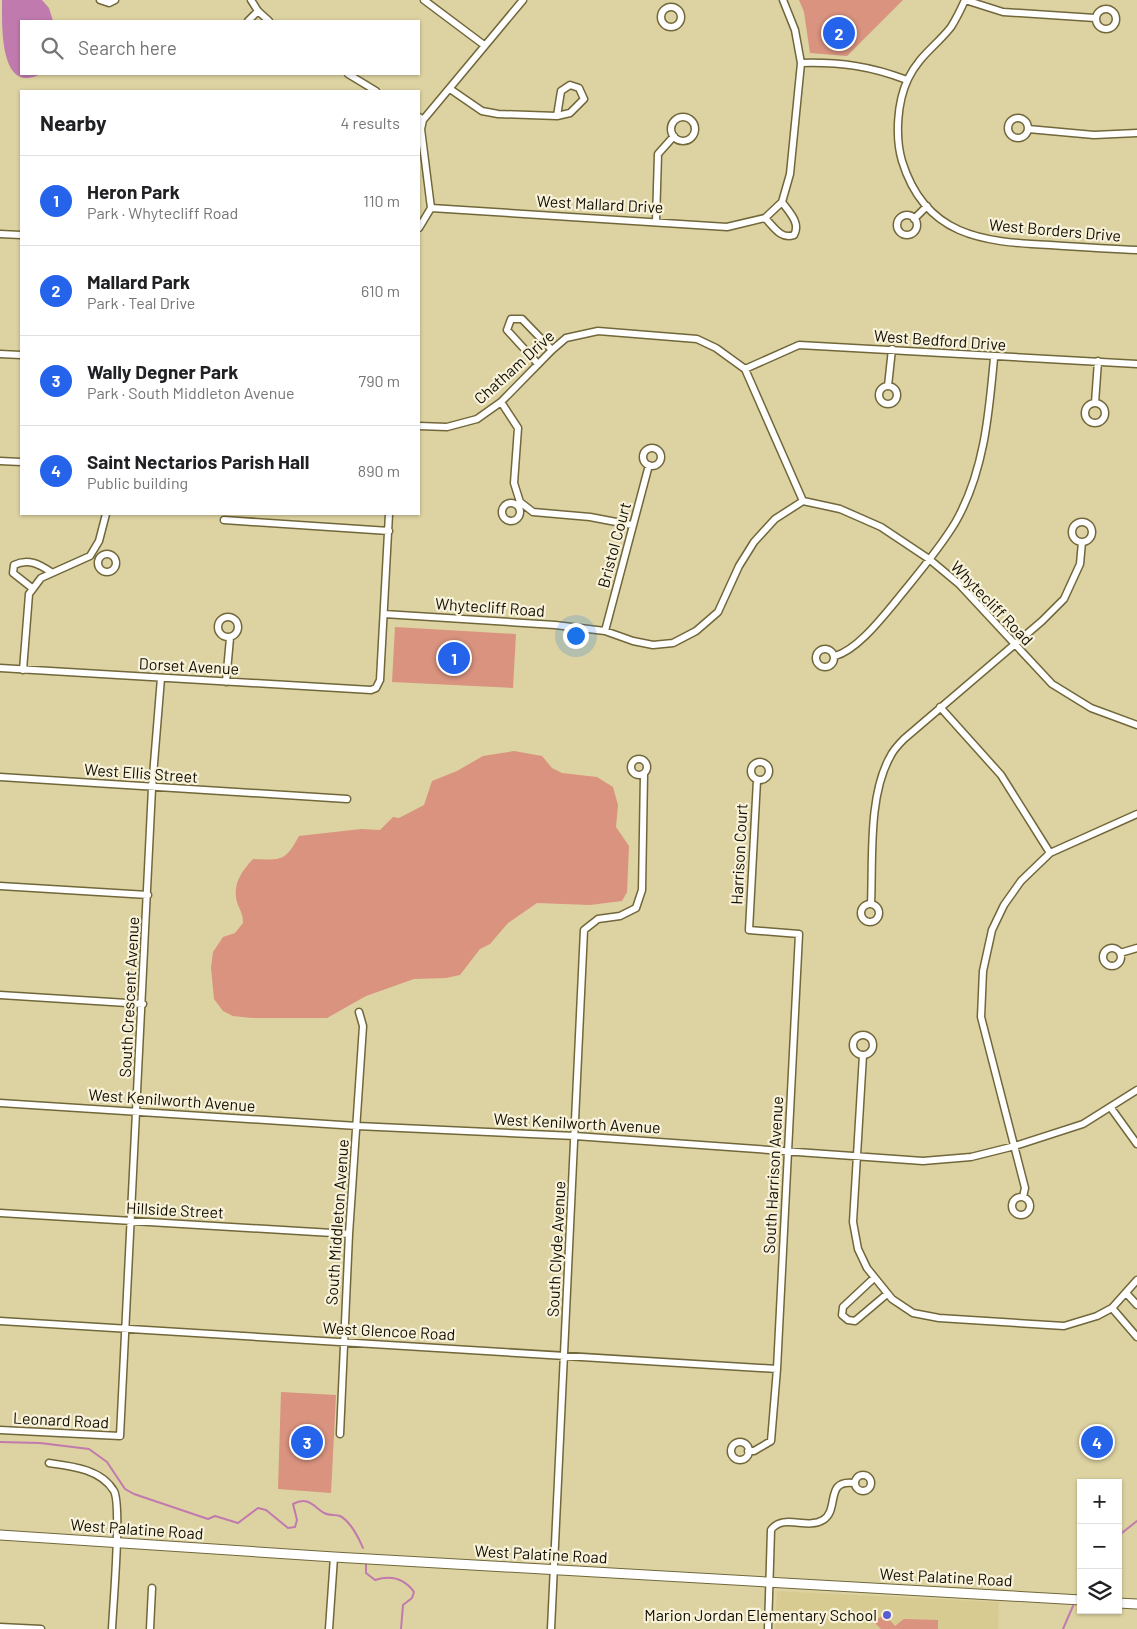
<!DOCTYPE html>
<html lang="en">
<head>
<meta charset="utf-8">
<style>
	body { margin:0; font-family:Barlow,sans-serif; background:#f6f6f6; color:#202124 }
	.controls { position:absolute; right:15px; bottom:15px; display:grid; overflow:hidden; border-radius:0px; box-shadow:0 1px 4px #0004 }
	.controls button { width:45px; height:45px; display:grid; place-items:center; padding:0; border:0; border-bottom:1px solid #e0e0e0; background:#fff; color:#202124; font:25px sans-serif }
	.you { position:absolute; left:575px; top:635px; width:18px; height:18px; margin:-12px; border:4px solid #fff; border-radius:50%; background:#1a73e8; box-shadow:0 0 0 8px #1a73e833 }
	.badge { display:grid; place-items:center; width:32px; height:32px; border-radius:50%; background:#2563eb; color:#fff; font-size:16px; font-weight:700 }
	.pin { position:absolute; translate:-50% -50%; border:2px solid #fff; box-shadow:0 1px 5px #0006 }
	.list { margin:0; padding:0; list-style:none }
	h2 { display:flex; justify-content:space-between; align-items:center; height:65px; margin:0; padding:0 20px; font-size:21px }
	h2 small { font-size:16px; font-weight:400; color:#757577 }
	.list li { display:grid; grid-template-columns:32px 1fr auto; gap:15px; align-items:center; box-sizing:border-box; height:90px; padding:0 20px; border-top:1px solid #e0e0e0 }
	.list b { display:block; font-size:19px; white-space:nowrap }
	.list p { margin:0; font-size:16px; white-space:nowrap; color:#757577 }
	.list em { font-size:16px; font-style:normal; color:#757577 }
	.icon { flex:none; width:28px; height:28px; fill:none; stroke:currentColor; stroke-width:2; stroke-linecap:round; stroke-linejoin:round }
	.map { position:relative; flex:none; width:1137px; height:1629px; overflow:hidden }
	.search { position:absolute; background:#fff; box-shadow:0 1px 4px #0004; left:20px; top:20px; width:400px; height:55px; display:flex; align-items:center; gap:12px; box-sizing:border-box; padding:0 18px; border-radius:0px; color:#757577; font-size:19px }
	.panel { position:absolute; background:#fff; box-shadow:0 1px 4px #0004; left:20px; top:90px; width:400px; height:425px; border-radius:0px }
	.map>svg:first-child { display:block }
</style>
</head>
<body>
<div class="map">
<svg width="1137" height="1629" viewBox="0 0 1137 1629">
	<rect width="100%" height="100%" fill="#ddd2a1"/>
	<path fill="#d8cb92" d="M777,1591L999,1602L998,1629H775Z"/>
	<path fill="#d9937f" d="M799,0H903L847,56L810,53L804,12Z
		M395,627L516,634L513,688L392,682Z
		M514,751L542,756L552,768L562,773L597,777L613,787L618,805L616,827L629,846L627,892L622,901L590,905L537,903L508,923L490,944L480,949L460,975L446,978L414,979L366,996L327,1018H252L233,1016L223,1011L214,999L211,968L213,952L223,937L235,933L243,923C243,915 241,912 238,905C231,886 241,872 253,859C281,860 285,862 299,836L361,829L380,830L393,817L399,818L424,805L432,781L457,771L483,756Z
		M281,1392L336,1395L331,1493L278,1489Z
		M884,1614L895,1626L904,1619L938,1620V1629H881L874,1622Z"/>
	<path fill="#c17aae" d="M2,0H42L49,8L53,21H21V74H41C0,95 2,29 2,0Z"/>
	<g fill="none" stroke-linecap="round" stroke-linejoin="round">
		<path stroke="#c17aae" stroke-width="2" d="M0,1442L40,1443L89,1449L107,1462L125,1489L134,1494L208,1519L215,1516L238,1523L258,1508L266,1510L288,1528L295,1527L297,1520L293,1504C308,1496 313,1506 324,1513C330,1516 335,1514 340,1516C350,1521 359,1538 363,1548
			M1118,1536L1137,1521
			M366,1564V1573L375,1580C391,1575 404,1578 414,1592L412,1598L403,1605L401,1629
			M1079,1594L1081,1590
			M1063,1629L1073,1606"/>
		<g stroke="#71673a" stroke-width="9">
			<path id="street" d="M100,0L109,3L115,0
				M251,0L258,11L269,21
				M424,0L484,45
				M661 17a10 10 0 1 1 20 0a10 10 0 1 1-20 0Z
				M1096 19a10 10 0 1 1 20 0a10 10 0 1 1-20 0Z
				M1095,18L1003,12L965,0C961,9 956,19 951,27C937,45 918,57 908,79C897,102 895,137 902,161C925,236 982,242 1050,245C1079,247 1108,249 1137,250
				M248,21L258,11
				M801,63C841,62 870,66 907,80
				M348,74L376,91
				M450,89L482,111L498,114L557,116L570,113L584,99L579,88L570,85L561,91L557,116
				M419,117L423,120L421,129L431,208L419,228
				M671 129a12 12 0 1 1 24 0a12 12 0 1 1-24 0Z
				M1008 128a10 10 0 1 1 20 0a10 10 0 1 1-20 0Z
				M423,120L523,0
				M1028,129L1094,135L1137,133
				M782,202L790,174L801,63L795,30L783,0
				M431,208L727,227L765,218L782,202
				M897 225a10 10 0 1 1 20 0a10 10 0 1 1-20 0Z
				M765,218C774,227 781,240 794,235C801,223 789,212 782,202
				M914,219L927,206
				M656,221L658,154L674,136
				M0,234L21,235
				M0,354L21,355
				M538,364L507,330L511,319H522L552,350
				M745,369L799,345L1137,364
				M879 395a9 9 0 1 1 18 0a9 9 0 1 1-18 0Z
				M888,386L892,349
				M501,402L518,428L514,483L520,502L533,512L590,517L632,525
				M1095,403L1098,361
				M1085 413a10 10 0 1 1 20 0a10 10 0 1 1-20 0Z
				M419,426L447,427L477,419L501,402L552,350L566,338L598,331L697,339L716,348L745,369L803,501
				M643 457a9 9 0 1 1 18 0a9 9 0 1 1-18 0Z
				M0,461L21,462
				M502 512a9 9 0 1 1 18 0a9 9 0 1 1-18 0Z
				M224,520L389,531
				M1072 532a10 10 0 1 1 20 0a10 10 0 1 1-20 0Z
				M98 563a9 9 0 1 1 18 0a9 9 0 1 1-18 0Z
				M32,588L13,573L14,565C28,558 39,564 51,572
				M384,614L555,625L605,631L633,641L653,645L673,643L696,631L718,612L739,566L754,542L775,519L803,501L840,509L881,527L929,559L959,584L1052,684L1091,708L1137,725
				M218 627a10 10 0 1 1 20 0a10 10 0 1 1-20 0Z
				M605,631L649,465
				M816 658a9 9 0 1 1 18 0a9 9 0 1 1-18 0Z
				M835,656C857,650 881,619 896,601C916,576 938,551 955,523C984,473 989,414 994,358
				M0,668L371,690L376,688L380,680L389,514
				M23,670L29,594L41,578L90,556L99,541L106,514
				M226,682L230,638
				M940,707L1001,775L1050,853
				M631 767a8 8 0 1 1 16 0a8 8 0 1 1-16 0Z
				M751 771a9 9 0 1 1 18 0a9 9 0 1 1-18 0Z
				M0,777L347,799
				M0,886L148,895
				M861 913a9 9 0 1 1 18 0a9 9 0 1 1-18 0Z
				M871,904C873,860 868,796 890,757C893,750 899,744 904,739L1042,621L1064,599L1080,564L1082,542
				M1103 957a9 9 0 1 1 18 0a9 9 0 1 1-18 0Z
				M1120,953L1137,948
				M0,995L143,1004
				M853 1045a10 10 0 1 1 20 0a10 10 0 1 1-20 0Z
				M863,1055L853,1222L858,1249L867,1268L892,1299L913,1313L939,1318L1064,1326L1097,1316L1112,1308L1137,1280
				M0,1103L357,1126L575,1136L923,1161L971,1157L1015,1146L1083,1124L1137,1090
				M1111,1108L1137,1144
				M1023,1197L1025,1188L981,1017L983,971L992,930L1004,905L1021,881L1050,853L1137,814
				M1012 1206a9 9 0 1 1 18 0a9 9 0 1 1-18 0Z
				M0,1213L349,1234
				M874,1278L843,1307L842,1315L848,1320L855,1321L887,1294
				M1127,1294L1137,1305
				M1112,1308L1137,1337
				M0,1321L777,1369
				M0,1430L120,1436L152,788L161,678
				M340,1434L349,1234L363,1026L359,1012
				M731 1451a9 9 0 1 1 18 0a9 9 0 1 1-18 0Z
				M748,1451H754L771,1441L777,1369L799,934L749,930L757,780
				M49,1463C71,1466 101,1469 114,1491C122,1506 113,1605 112,1629
				M855 1483a8 8 0 1 1 16 0a8 8 0 1 1-16 0Z
				M0,1627L41,1629
				M150,1629L152,1588
				M329,1629L334,1557
				M551,1629L584,930L598,919L620,916L636,908L642,890L644,774
				M768,1629L771,1530C783,1513 807,1530 823,1520C840,1510 824,1479 854,1483"/>
		</g>
		<g stroke="#71673a" stroke-width="11">
			<path id="secondary" d="M0,1535L334,1557L1081,1600
				M1118,1603L1137,1604"/>
		</g>
		<use href="#street" stroke="#fff" stroke-width="6"/>
		<use href="#secondary" stroke="#fff" stroke-width="9"/>
	</g>
	<circle fill="#585dd4" stroke="#f8f2da" stroke-width="2" cx="887" cy="1615" r="5"/>
	<g text-anchor="middle" stroke-width="4.5" stroke-linejoin="round" paint-order="stroke">
		<g font-size="16" fill="#110d00" stroke="#f8f2da">
			<text transform="translate(600 204) rotate(3)" y="6">West Mallard Drive</text>
			<text transform="translate(1055 230) rotate(5)" y="6">West Borders Drive</text>
			<text transform="translate(940 340) rotate(4)" y="6">West Bedford Drive</text>
			<text transform="translate(514 367) rotate(-42)" y="6">Chatham Drive</text>
			<text transform="translate(614 545) rotate(-75)" y="6">Bristol Court</text>
			<text transform="translate(992 603) rotate(46)" y="6">Whytecliff Road</text>
			<text transform="translate(490 607) rotate(4)" y="6">Whytecliff Road</text>
			<text transform="translate(189 666) rotate(3)" y="6">Dorset Avenue</text>
			<text transform="translate(141 773) rotate(4)" y="6">West Ellis Street</text>
			<text transform="translate(739 854) rotate(-87)" y="6">Harrison Court</text>
			<text transform="translate(129 997) rotate(-87)" y="6">South Crescent Avenue</text>
			<text transform="translate(172 1100) rotate(4)" y="6">West Kenilworth Avenue</text>
			<text transform="translate(577 1123) rotate(3)" y="6">West Kenilworth Avenue</text>
			<text transform="translate(773 1175) rotate(-87)" y="6">South Harrison Avenue</text>
			<text transform="translate(175 1210) rotate(3)" y="6">Hillside Street</text>
			<text transform="translate(337 1222) rotate(-86)" y="6">South Middleton Avenue</text>
			<text transform="translate(556 1249) rotate(-87)" y="6">South Clyde Avenue</text>
			<text transform="translate(389 1331) rotate(3)" y="6">West Glencoe Road</text>
			<text transform="translate(61 1420) rotate(3)" y="6">Leonard Road</text>
			<text transform="translate(137 1529) rotate(4)" y="6">West Palatine Road</text>
			<text transform="translate(541 1554) rotate(3)" y="6">West Palatine Road</text>
			<text transform="translate(946 1577) rotate(3)" y="6">West Palatine Road</text>
		</g>
		<g font-size="16" fill="#110d00" stroke="#f8f2da" text-anchor="end">
			<text x="877" y="1621">Marion Jordan Elementary School</text>
		</g>
	</g>
</svg>
<div class="controls">
<button>+</button>
<button>−</button>
<button><svg class="icon" aria-label="layers" viewBox="0 0 24 24"><path d="M12 4l9 5-9 5-9-5zM3 14l9 5 9-5"/></svg></button>
</div>
<div class="you"></div>
<div class="pin badge" style="left:454px;top:658px">1</div>
<div class="pin badge" style="left:839px;top:33px">2</div>
<div class="pin badge" style="left:307px;top:1442px">3</div>
<div class="pin badge" style="left:1097px;top:1442px">4</div>
<div class="search"><svg class="icon" aria-label="search" viewBox="0 0 24 24"><circle cx="10" cy="10" r="6"/><path d="M15 15l6 6"/></svg>Search here</div>
<section class="panel">
<h2>Nearby<small>4 results</small></h2>
<ul class="list">
<li><span class="badge">1</span><div><b>Heron Park</b><p>Park · Whytecliff Road</p></div><em>110 m</em></li>
<li><span class="badge">2</span><div><b>Mallard Park</b><p>Park · Teal Drive</p></div><em>610 m</em></li>
<li><span class="badge">3</span><div><b>Wally Degner Park</b><p>Park · South Middleton Avenue</p></div><em>790 m</em></li>
<li><span class="badge">4</span><div><b>Saint Nectarios Parish Hall</b><p>Public building</p></div><em>890 m</em></li>
</ul>
</section>
</div>
</body>
</html>
